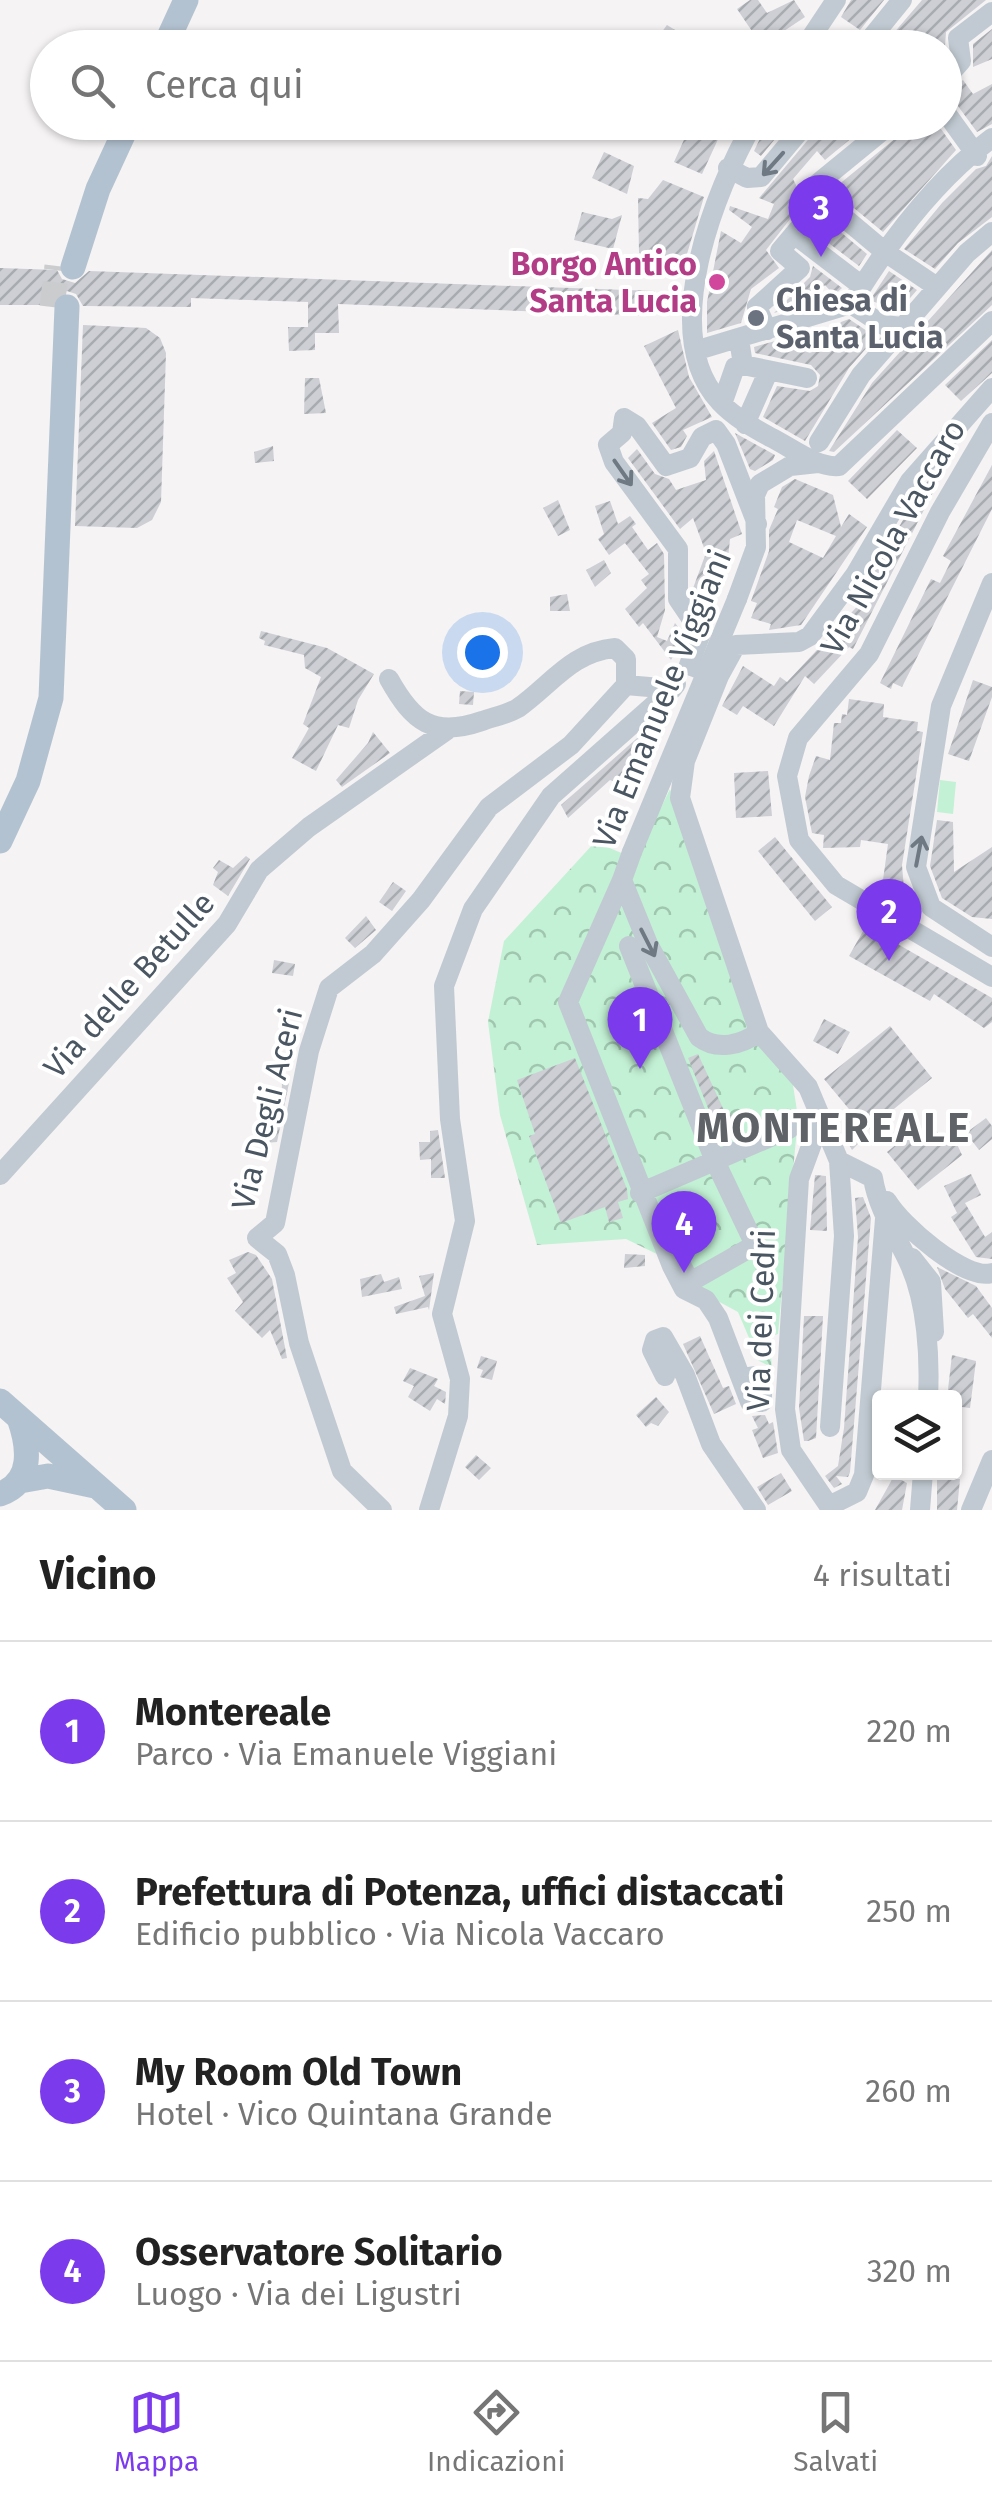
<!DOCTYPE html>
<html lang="it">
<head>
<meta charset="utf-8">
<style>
	body { margin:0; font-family:"Fira Sans",sans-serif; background:#f2f2f2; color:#222 }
	.controls { position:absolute; right:30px; bottom:30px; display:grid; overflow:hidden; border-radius:10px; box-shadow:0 2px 8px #0004 }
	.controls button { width:90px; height:90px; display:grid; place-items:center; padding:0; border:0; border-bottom:2px solid #e0e0e0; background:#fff; color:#222; font:50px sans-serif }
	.you { position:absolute; left:482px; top:652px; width:35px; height:35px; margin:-25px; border:8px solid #fff; border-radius:50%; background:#1a73e8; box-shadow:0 0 0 15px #1a73e833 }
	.badge { display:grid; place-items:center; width:65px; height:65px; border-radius:50%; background:#7c3aed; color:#fff; font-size:32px; font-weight:700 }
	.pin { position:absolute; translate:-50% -82px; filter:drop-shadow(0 2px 5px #0008) }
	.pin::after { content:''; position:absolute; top:52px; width:35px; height:30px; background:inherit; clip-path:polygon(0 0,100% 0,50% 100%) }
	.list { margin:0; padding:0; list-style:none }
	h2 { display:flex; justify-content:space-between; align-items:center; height:130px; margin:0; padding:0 40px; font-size:42px }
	h2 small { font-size:32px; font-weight:400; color:#767676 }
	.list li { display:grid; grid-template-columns:65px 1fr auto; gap:30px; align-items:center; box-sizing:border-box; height:180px; padding:0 40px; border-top:2px solid #e0e0e0 }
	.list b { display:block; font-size:38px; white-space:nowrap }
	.list p { margin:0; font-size:32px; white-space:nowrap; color:#767676 }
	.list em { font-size:32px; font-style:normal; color:#767676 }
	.icon { flex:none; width:55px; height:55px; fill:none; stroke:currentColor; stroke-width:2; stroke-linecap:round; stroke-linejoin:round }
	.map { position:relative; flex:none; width:992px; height:1510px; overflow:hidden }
	.search { position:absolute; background:#fff; box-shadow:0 2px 8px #0004; left:30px; right:30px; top:30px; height:110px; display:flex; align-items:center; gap:25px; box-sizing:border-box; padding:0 35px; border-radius:55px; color:#767676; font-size:38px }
	.sheet { height:850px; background:#fff }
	nav { display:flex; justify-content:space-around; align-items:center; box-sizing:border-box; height:140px; border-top:2px solid #e0e0e0; background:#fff; font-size:28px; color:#767676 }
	nav a { display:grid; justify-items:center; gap:5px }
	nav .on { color:#7c3aed }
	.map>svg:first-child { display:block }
</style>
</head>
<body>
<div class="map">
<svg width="992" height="1510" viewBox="0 0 992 1510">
	<defs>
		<pattern id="park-crowns" width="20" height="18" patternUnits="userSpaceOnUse" patternTransform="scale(2.5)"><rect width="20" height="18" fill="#c3f1d5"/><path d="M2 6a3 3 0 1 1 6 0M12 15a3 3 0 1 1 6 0" fill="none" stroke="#a0c6b0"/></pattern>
		<pattern id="building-hatch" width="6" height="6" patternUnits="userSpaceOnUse" patternTransform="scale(2.5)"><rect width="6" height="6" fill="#cdcfd5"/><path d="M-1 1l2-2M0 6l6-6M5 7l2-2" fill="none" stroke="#a8abb0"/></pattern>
	</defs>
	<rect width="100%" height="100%" fill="#f5f3f3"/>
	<path fill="url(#park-crowns)" d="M670,789L729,960L792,1079L798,1117L778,1334L769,1337L772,1367L759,1361L738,1312L688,1285L661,1256L626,1239L537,1245L500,1115L488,1022L504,941L595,842L636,859Z"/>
	<path fill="#c3f1d5" d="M940,780L956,782L953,814L937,812Z"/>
	<path fill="url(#building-hatch)" fill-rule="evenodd" d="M750,0H758L767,13L794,0L805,17L784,31L779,48H755L758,40L737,9Z
		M851,0H884L860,30L841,17Z
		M922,0H986L946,32L944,59V48H881Z
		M667,25L688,38L682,48H650Z
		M992,29V59L973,67V44Z
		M963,80L973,94L992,84V124L977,132L955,102L944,96Z
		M598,122H643L631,140Z
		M692,122H726L702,174L674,162Z
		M789,122L761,156L754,151L768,122Z
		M823,122H871L825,160L817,151L793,179L804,201L766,250L779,268L751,289L741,323L707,333V302L721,231L741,243L752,227L729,210L730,206L768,219L774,204L759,198Z
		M906,122H936L956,150L883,232L832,190L902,133Z
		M604,152L634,166L627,194L592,178Z
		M992,156V217L958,243L935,269L904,249L942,203L976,169L986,166Z
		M663,180L704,197L684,264L639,253L638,198L648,199Z
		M582,212L612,219L622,215L613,249L574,240Z
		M825,219L867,254L859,266L814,232Z
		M992,250V305L834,452L829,451L872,383Z
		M813,266L842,288L834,295L825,285L812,301L774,313L810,277Z
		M0,268L57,270L62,279L75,283L89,271L655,291L654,316L338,304L339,333H315V350L289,351L288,327H308V302L191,298V307L83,306L76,294L67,291L54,298L51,305H0Z
		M889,271L917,290L898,312L870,300Z
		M849,319L876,337L849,368L805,441L763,417L777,386L810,391L818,386L820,375L811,365L755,353L754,347L813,330L833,333L841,322Z
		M83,325L146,328L160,338L166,353L161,502L152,520L137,528L75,526Z
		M678,330L689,377L712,417L683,430L687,436L681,447L671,450L652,423L676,408L644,346Z
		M992,340V373L961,401L945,385Z
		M305,378H319L326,413L304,414Z
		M897,430L917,448L867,499L848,481Z
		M735,433L775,455L773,460L755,471L750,469Z
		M273,446L274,461L255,463L254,452Z
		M637,449L655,474L669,479L676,490L706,480L704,461L714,451L742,534L730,539L726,577L713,600L692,591L706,553L693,518L680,529L628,458Z
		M954,451L853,649L849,647L814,684L805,676L774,726L743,706L737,715L722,706L743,666L774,686L780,677L787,682L830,636L834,638L842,623L873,589L867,582L921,489Z
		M992,465V509L902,687L893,683L891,689L880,683L931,579L940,583L951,561L943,556Z
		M795,479L833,495L841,527L849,514L867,527L801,625L769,630L771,624L751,618L757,603L751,601L769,551V530L778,509L774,507L782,487ZM797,520L836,536L823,558L789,542Z
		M558,500L570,530L558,536L543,508Z
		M610,501L618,524L630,516L636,524L632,527L648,550L657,543L664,554L665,610L657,637L667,641L675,623L685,636L671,660L643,623L639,627L625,609L647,588L641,580L649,574L625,543L609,555L598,539L604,534L595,506Z
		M604,560L611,573L595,587L586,570Z
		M567,594L570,611H550V597Z
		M261,631L327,648L374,674L358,700L349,728L338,725L316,771L292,758L309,728L303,724L321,677L305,668L304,655L264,645L265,641L259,638Z
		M973,680L992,687V697L969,761L948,754Z
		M460,691L474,692L473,705L459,704Z
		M849,699L884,704L883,717L918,722L917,731L923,732L902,865L904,890L882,887L888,844L861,840L860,847L823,848L824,835L812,833L805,797L809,776L816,756L830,760L834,723H841L842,714L847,715Z
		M652,725L663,730L639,791L610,780L568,818L561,805Z
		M373,732L390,753L342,787L336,780L368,743Z
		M768,771L772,816L736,818L734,773Z
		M937,820L953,822L954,872L992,847V919L972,917L942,898L930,866Z
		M775,837L832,907L815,921L758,851Z
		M246,856L250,859L228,896L213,885L218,872L213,868L219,860L233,868Z
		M393,882L406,891L392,911L379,902Z
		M366,916L376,930L355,948L345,938Z
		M866,926L992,998V1022L984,1028L934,994L930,1001L849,956Z
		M274,960L295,964L293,976L272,973Z
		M824,1019L850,1032L838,1054L813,1041Z
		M890,1026L932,1078L857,1139L860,1142L852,1150L843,1134L858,1120L824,1079Z
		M698,1054L727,1117L733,1114L739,1126L722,1143L718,1115L712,1118L688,1058Z
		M575,1058L627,1189L628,1199L618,1202L623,1218L609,1222L605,1207L561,1223L529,1136L535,1134L517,1080Z
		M282,1082L289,1083L277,1142L265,1143L262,1126L281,1122Z
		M986,1118L992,1126V1139L979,1150L966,1133Z
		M935,1129L941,1137L950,1129L962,1155L918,1190L887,1152L908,1135L916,1144Z
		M438,1130L445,1178H431V1159L420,1160L419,1142H430V1131Z
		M971,1174L981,1195L965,1203L985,1237L992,1232V1259L976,1257L951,1217L957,1213L944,1186Z
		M815,1175L826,1176L827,1231L810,1230Z
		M863,1197L871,1218L850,1472L848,1477L836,1476L842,1484L834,1488L825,1476L838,1466L844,1428L858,1237L855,1198Z
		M248,1252L256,1255L272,1279L287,1358L282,1359L270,1330L262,1338L235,1311L243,1302L227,1278L236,1273L229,1260Z
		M625,1254L645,1255V1266L624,1268Z
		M937,1267L976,1286L992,1308V1338L973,1314L968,1318L945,1289Z
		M434,1273L429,1310L428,1307L396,1314L394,1307L425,1296L419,1276Z
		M381,1274L384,1282L399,1277L402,1289L362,1297L360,1279Z
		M804,1316H823L816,1438L808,1441H804L799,1408Z
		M700,1336L723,1388L729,1386L736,1404L714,1414L683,1344Z
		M952,1355L976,1361L970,1408L954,1406V1398H947Z
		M481,1356L497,1361L492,1380L480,1377L483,1370L477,1368Z
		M410,1368L438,1379L434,1386L446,1392L445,1404L437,1399L430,1411L408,1397L414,1386L403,1381Z
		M656,1397L669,1412L658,1426L651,1423L646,1427L636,1415Z
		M765,1415L769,1424L773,1422L778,1453L763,1458L752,1430L758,1428L752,1416Z
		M476,1455L491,1468L479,1480L465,1467Z
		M781,1473L792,1491L768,1505L757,1487Z
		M894,1476L907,1483L902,1510H875Z
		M960,1479L957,1510H937V1480Z"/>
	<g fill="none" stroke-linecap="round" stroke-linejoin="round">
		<path stroke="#caccce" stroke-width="25" stroke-dasharray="25 12" stroke-linecap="butt" d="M52,307L57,266"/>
		<path stroke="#c1cad2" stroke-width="20" d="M804,48L836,0
			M863,48L902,0
			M944,80L961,61L958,38L992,12
			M944,110L977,156
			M754,122C715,190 657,334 720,402C734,417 752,427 770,437C791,447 816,468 839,466L992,321
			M728,168L747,178L761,177L807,122
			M823,200L885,252L937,287
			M794,234L862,286
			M851,304L883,325L903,327L967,253L992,232
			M767,330L757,307L800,268L780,251L823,200L811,189L893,122
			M739,339L743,365L807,378
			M698,350L851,304C888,243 934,181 992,138
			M722,404L735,367L743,365
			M992,423L940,512L869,654L798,738L787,776L799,840L836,885L992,977
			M745,424L768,372
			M819,442L861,375L903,327
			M992,583L941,706L916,867L931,907L992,947
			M737,599L756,547L755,495L760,484L790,466L818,463
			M719,676L689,665L701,633L678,599V549L614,462L608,445L622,433L624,418L637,426L666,466L690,458L702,437L716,430L726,444L757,524
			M389,679C413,722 433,738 482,721C493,717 508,714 518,708C552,684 571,652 615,648L626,659V685
			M626,685L672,689L676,684
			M632,852L622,880L648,944L699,1037C717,1051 742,1045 759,1032
			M622,880L568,1002L672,1266L684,1289L706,1300L718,1318L750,1402H762V1387L756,1376L743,1378
			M629,946L715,1161L755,1245L690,1282L671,1245L667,1213
			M821,1119L799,1179L785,1409L791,1450L829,1506L857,1492L864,1475L885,1219
			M0,1175L227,924L259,870L309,827L447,730
			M640,1193L789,1129
			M887,1201C901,1225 965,1281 992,1273
			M912,1258L931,1282L934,1332
			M665,1376L652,1350L655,1340L663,1337L685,1375L711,1444L756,1510
			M928,1398C930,1357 927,1303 910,1265C897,1236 878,1210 873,1178L839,1161L808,1087L759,1032L680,798L685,761L719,676L736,645L799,642L810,636L855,575L910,481L992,388
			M830,1427L844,1236L839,1161
			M382,1510L342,1471L299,1343L285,1275L277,1254L257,1238L275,1223L309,1051L329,988L373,954L421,900L489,807L571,745L626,685
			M429,1510L458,1416L460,1379L442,1314L465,1221L450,1119L444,986L473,909L551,796L672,689
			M920,1510L923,1472
			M971,1510L992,1460"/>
		<path stroke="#b3c2d1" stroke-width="25" d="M164,48L186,0
			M73,267L98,189L129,122
			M0,841L28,781L51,698L67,307
			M0,1401L124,1510
			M20,1481L48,1476L95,1486
			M0,1494C34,1482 29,1446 19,1418"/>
		<path stroke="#c1cad2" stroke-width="20" d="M632,852L737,599"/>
	</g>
	<defs><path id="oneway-shaft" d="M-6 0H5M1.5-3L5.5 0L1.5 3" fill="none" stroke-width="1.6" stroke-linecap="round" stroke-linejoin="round" transform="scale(2.5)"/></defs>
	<g stroke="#6e7983">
		<use href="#oneway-shaft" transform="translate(773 164) rotate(132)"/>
		<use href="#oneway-shaft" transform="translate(623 473) rotate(55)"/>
		<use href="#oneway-shaft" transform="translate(919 851) rotate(-79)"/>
		<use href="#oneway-shaft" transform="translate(648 943) rotate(63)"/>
	</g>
	<circle fill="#d1479c" stroke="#fff" stroke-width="4" cx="717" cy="282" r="10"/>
	<circle fill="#6b7280" stroke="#fff" stroke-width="4" cx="756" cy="318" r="10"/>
	<g text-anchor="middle" stroke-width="8" stroke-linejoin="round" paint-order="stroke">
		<g font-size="32" font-weight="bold" fill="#b23c85" stroke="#fff" text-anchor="end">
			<text x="697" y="275">Borgo Antico<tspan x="697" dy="37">Santa Lucia</tspan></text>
		</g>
		<g font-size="32" font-weight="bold" fill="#5b616d" stroke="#fff" text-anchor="start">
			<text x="776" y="311">Chiesa di<tspan x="776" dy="37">Santa Lucia</tspan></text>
		</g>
		<g font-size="32" fill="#4a5661" stroke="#fff">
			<text transform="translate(893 537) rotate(-61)" y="11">Via Nicola Vaccaro</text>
			<text transform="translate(662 699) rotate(-68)" y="11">Via Emanuele Viggiani</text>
			<text transform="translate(129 985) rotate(-48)" y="11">Via delle Betulle</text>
			<text transform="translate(267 1109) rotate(-76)" y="11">Via Degli Aceri</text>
			<text transform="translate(761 1320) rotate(-88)" y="11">Via dei Cedri</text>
		</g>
		<g font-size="42" font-weight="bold" letter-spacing="2.5" fill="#5f6368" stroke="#fff">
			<text x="834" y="1142">MONTEREALE</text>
		</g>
	</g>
</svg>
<div class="controls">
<button><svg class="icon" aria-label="layers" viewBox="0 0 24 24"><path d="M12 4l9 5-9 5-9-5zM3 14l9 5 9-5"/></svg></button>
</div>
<div class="you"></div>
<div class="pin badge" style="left:640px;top:1069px">1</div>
<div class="pin badge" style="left:889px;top:961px">2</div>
<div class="pin badge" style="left:821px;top:257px">3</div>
<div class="pin badge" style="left:684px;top:1273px">4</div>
<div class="search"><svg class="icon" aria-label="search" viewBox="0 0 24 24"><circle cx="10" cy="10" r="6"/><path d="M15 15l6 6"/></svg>Cerca qui</div>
</div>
<section class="sheet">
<h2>Vicino<small>4 risultati</small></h2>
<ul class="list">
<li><span class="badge">1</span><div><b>Montereale</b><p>Parco · Via Emanuele Viggiani</p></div><em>220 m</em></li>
<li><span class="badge">2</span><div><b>Prefettura di Potenza, uffici distaccati</b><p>Edificio pubblico · Via Nicola Vaccaro</p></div><em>250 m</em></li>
<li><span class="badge">3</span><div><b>My Room Old Town</b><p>Hotel · Vico Quintana Grande</p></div><em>260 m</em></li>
<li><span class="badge">4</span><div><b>Osservatore Solitario</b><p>Luogo · Via dei Ligustri</p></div><em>320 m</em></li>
</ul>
</section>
<nav>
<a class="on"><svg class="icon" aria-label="map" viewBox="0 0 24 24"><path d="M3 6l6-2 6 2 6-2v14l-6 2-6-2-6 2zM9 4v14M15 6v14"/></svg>Mappa</a>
<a><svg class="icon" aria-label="directions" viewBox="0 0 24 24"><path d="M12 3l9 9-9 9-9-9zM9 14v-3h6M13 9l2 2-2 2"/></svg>Indicazioni</a>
<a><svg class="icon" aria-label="saved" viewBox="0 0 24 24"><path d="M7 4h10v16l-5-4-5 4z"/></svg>Salvati</a>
</nav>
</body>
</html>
